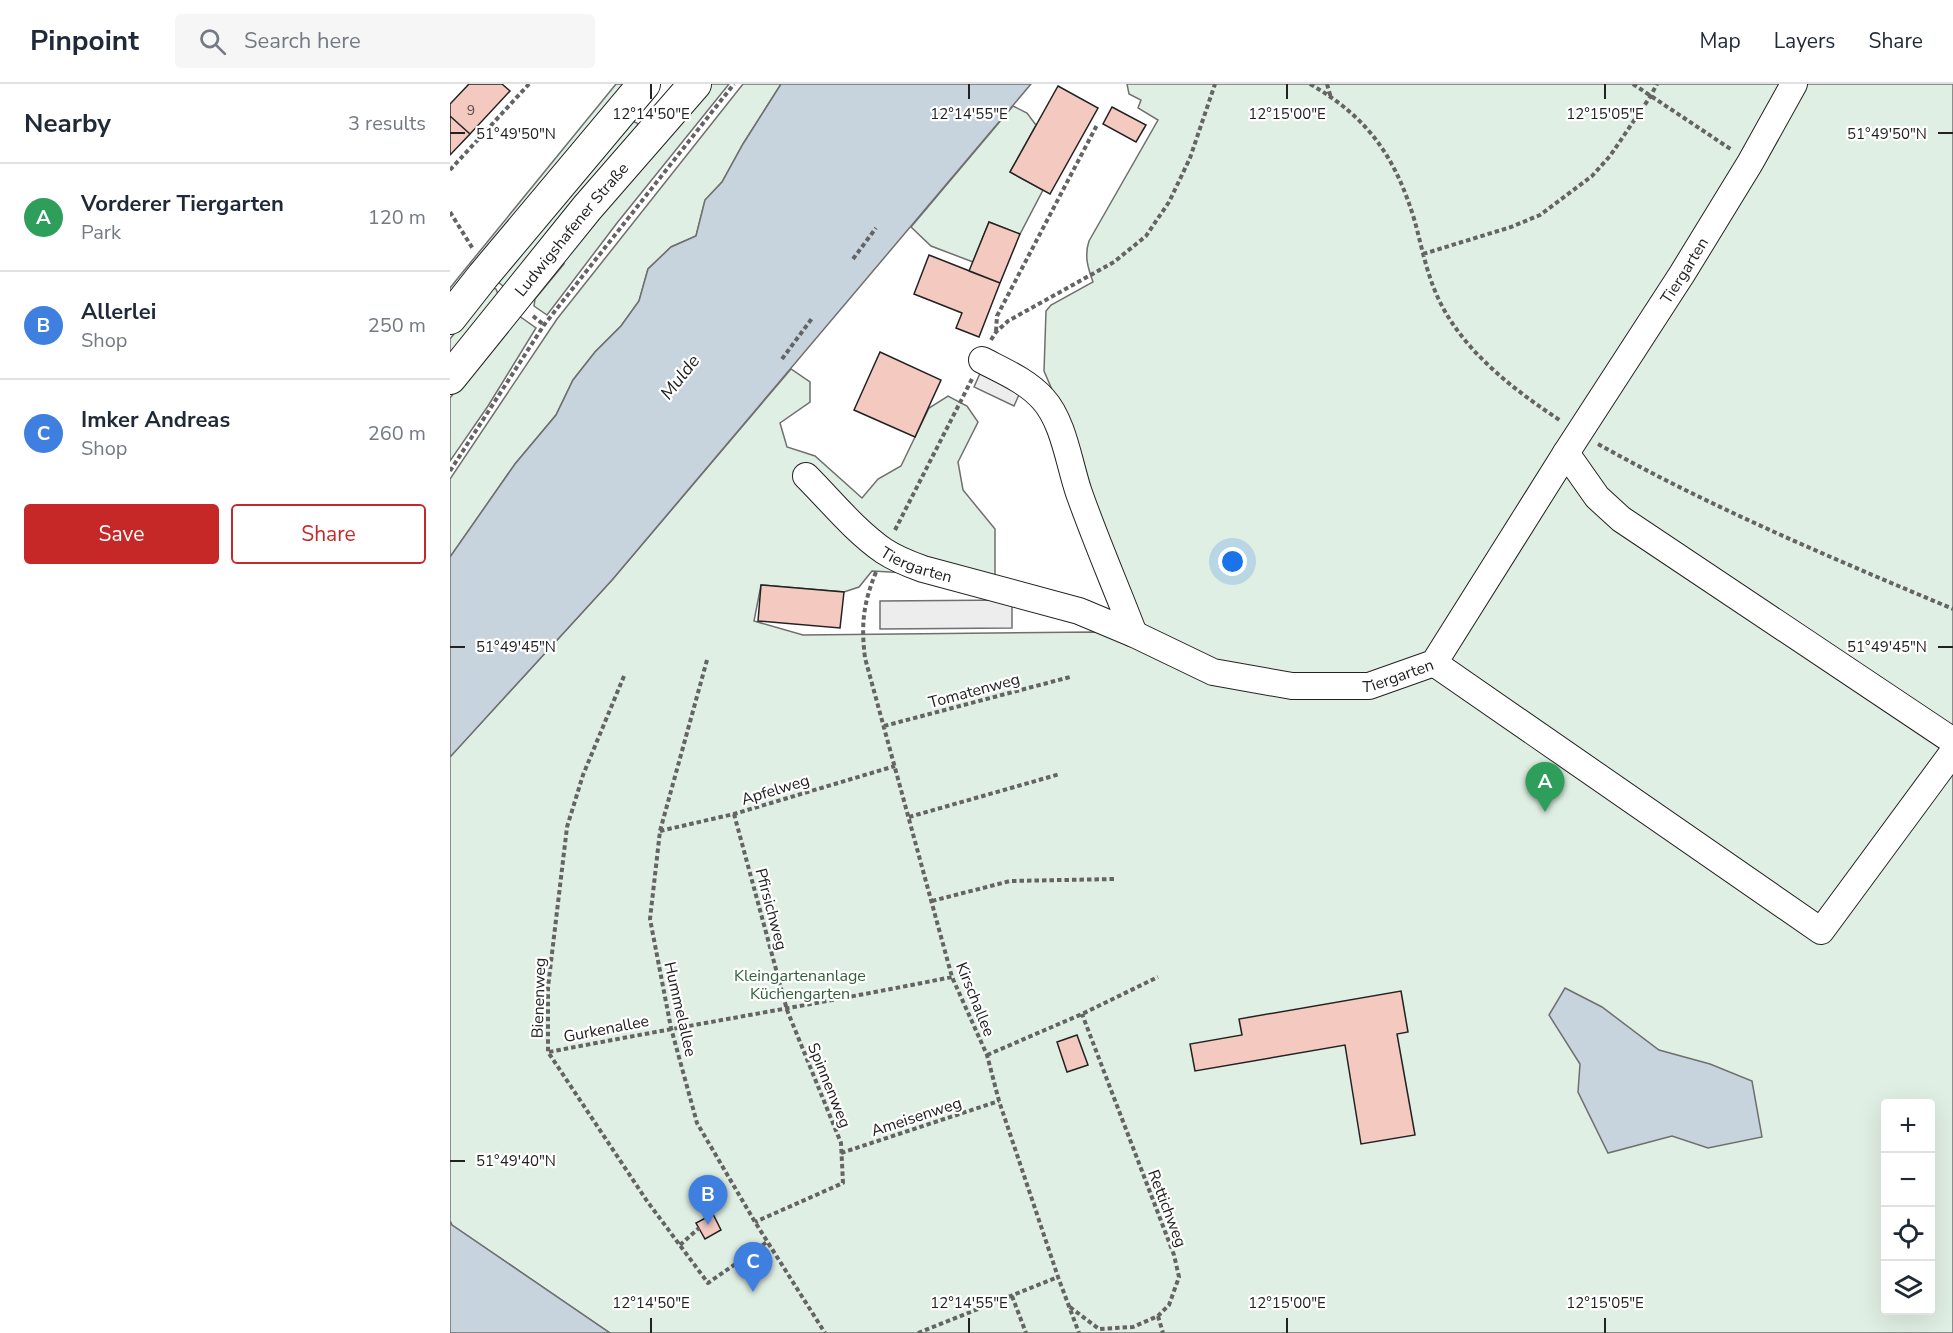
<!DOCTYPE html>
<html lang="en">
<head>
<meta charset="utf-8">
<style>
	body { margin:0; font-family:"Nunito Sans",sans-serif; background:#f6f6f7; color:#1f2937 }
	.controls { position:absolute; right:18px; bottom:18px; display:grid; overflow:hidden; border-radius:6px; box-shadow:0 6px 24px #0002 }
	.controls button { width:54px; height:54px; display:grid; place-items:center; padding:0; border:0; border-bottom:2px solid #e0e1e3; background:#fff; color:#1f2937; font:30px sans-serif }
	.you { position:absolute; left:783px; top:478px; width:21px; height:21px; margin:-15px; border:4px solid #fff; border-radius:50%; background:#1a73e8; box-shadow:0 0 0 9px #1a73e833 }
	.badge { display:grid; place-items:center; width:39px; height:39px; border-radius:50%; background:#c62828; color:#fff; font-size:20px; font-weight:700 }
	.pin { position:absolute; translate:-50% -50px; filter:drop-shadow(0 2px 3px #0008) }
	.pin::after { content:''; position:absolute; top:32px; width:21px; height:18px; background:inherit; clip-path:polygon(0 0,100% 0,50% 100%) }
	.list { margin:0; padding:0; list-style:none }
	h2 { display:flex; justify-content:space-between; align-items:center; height:78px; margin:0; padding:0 24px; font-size:26px }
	h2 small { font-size:20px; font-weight:400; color:#747a83 }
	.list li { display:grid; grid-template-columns:39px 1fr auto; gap:18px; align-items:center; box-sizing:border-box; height:108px; padding:0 24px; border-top:2px solid #e0e1e3 }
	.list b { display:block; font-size:22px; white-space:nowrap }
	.list p { margin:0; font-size:20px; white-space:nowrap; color:#747a83 }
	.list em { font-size:20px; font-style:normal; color:#747a83 }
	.actions { display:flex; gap:12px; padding:18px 24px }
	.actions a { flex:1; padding:14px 0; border:2px solid #c62828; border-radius:6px; text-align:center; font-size:21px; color:#c62828 }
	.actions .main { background:#c62828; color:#fff }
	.icon { flex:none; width:33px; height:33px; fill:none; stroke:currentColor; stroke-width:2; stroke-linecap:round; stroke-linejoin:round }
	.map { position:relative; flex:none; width:1503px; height:1249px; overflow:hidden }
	header { display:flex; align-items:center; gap:36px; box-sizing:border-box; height:84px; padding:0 30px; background:#fff; border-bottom:2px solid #e0e1e3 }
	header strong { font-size:28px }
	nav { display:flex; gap:33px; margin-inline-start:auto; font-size:21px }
	.search { width:420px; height:54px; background:#f6f6f7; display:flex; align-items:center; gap:15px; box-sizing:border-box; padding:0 21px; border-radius:6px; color:#747a83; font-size:22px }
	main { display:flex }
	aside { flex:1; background:#fff }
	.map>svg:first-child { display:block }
</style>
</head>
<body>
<header>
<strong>Pinpoint</strong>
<div class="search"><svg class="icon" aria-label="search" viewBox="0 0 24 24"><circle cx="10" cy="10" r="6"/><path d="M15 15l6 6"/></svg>Search here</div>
<nav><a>Map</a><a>Layers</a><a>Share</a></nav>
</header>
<main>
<aside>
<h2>Nearby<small>3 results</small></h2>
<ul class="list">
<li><span class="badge" style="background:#2e9e5b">A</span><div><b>Vorderer Tiergarten</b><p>Park</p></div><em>120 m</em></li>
<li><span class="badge" style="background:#3f7fe0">B</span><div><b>Allerlei</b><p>Shop</p></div><em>250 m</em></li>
<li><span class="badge" style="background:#3f7fe0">C</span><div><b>Imker Andreas</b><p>Shop</p></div><em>260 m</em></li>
</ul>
<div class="actions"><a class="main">Save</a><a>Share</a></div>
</aside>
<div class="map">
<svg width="1503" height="1249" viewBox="0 0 1503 1249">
	<rect width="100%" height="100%" fill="#fff"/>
	<path fill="#e0efe3" stroke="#6f6f6f" stroke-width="1.5" fill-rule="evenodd" d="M166,0H176L0,214V204L12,189Z
		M259,0H279L167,139L97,231L84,222L85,215L114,180L115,167Z
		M293,0H331L293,60L272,98L255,116L246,152L221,163L198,185L189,217L171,242L145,268L123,296L106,331L65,380L0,473V395L107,235Z
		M677,0H1503V1249H160L2,1141L0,1137V673L162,496L341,285L360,298V318L330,339L337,363L365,372L412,414L428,395L451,382L479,324L498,312L517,322L528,338L508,378L513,406L545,445V494L422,487L409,503L394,508L311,501L304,537L353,551L645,548L679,556L613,331L594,287L596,227L601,221L643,198C638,184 634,172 639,157L708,36L688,24L691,16L679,10ZM1436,1020H1480V1226H1436Z
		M563,22L577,29L586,41L560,88L593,106L570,150L539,138L523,178L481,162L461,143Z
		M182,37L187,39L189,44L54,203L47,197Z
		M41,203L46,205L48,210L0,273V255Z
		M65,229L86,244L38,322L0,377V314Z"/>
	<path fill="#ededed" stroke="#6f6f6f" stroke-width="1.5" d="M532,285L572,304L564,322L524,303Z
		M562,516V544L430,545V517Z"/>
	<path fill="#c7d3dd" stroke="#6f6f6f" stroke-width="1.5" d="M331,0H581L162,496L0,673V473L65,380L106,331L123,296L145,268L171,242L189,217L198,185L221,163L246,152L255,116L272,98L293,60Z
		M1115,904L1152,923L1209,966L1260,980L1302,997L1312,1053L1258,1064L1222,1052L1158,1069L1128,1008L1130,980L1099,931Z
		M0,1137L2,1141L160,1249H0Z"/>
	<path fill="#f3c9c0" stroke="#222" stroke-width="1.5" d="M19,0H52L60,7L20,50L0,32V20Z
		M608,2L648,24L600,110L560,88Z
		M662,23L696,41L686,58L653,40Z
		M0,32L20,50L0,71Z
		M539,138L570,150L550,199L519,187Z
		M479,171L550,199L529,253L506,244L512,229L464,210Z
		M430,268L491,296L465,353L404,326Z
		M311,501L394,508L390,544L308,537Z
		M951,907L958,948L947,950L965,1051L911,1060L895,961L745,987L740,960L792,951L789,935Z
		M627,951L638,981L617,988L607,958Z
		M263,1130L271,1146L255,1155L246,1139Z"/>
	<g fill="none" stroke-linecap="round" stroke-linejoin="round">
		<g stroke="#222" stroke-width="28">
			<g id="minor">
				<path d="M532,276C553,287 577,297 593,315C614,338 619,380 629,409C646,457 666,503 684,550"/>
				<path d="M1116,369L1147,413L1171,435L1503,657"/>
				<path id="s1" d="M356,392C381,417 405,447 434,467C446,475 459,480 473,485L629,527L684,550L763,588L842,602H919L984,579L1116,369L1232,190L1300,79L1344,0"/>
				<path d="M984,579L1371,847L1503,668"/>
			</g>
		</g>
		<g stroke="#222" stroke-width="34">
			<g id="major">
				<path d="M0,234L33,192L194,0"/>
				<path id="s2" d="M0,294L137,124L245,0"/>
			</g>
		</g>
		<path stroke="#646464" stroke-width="4" stroke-dasharray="4.5 3" stroke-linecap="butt" d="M860,0C919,34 946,74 965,138C972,164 977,191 989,216C1014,268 1064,306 1111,337
			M877,0L881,14
			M1183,0L1282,66
			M0,86L79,0
			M0,128L23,165
			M973,170L1061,143L1090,131L1142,92L1160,72L1200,13L1207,0
			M403,175L426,144
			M83,232L94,241
			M546,247L547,232L647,41
			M541,256L546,248L558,237L664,178L696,152L719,118L740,74L765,0
			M332,275L363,233
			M1148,360C1262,424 1382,474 1503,525
			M0,387L94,241L284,0
			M445,446L522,295
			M426,488C413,520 411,541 415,574L502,893L537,971L549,1017L608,1193L629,1249
			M257,576L210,747L200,835L221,944L247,1039L305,1138L375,1249
			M174,592L133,691L117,743L98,903V968L197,1117L258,1199L317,1158
			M434,642L620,593
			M284,730L337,926L391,1059L393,1099L305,1138
			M459,733L610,690
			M210,747L284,730L445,682
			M482,817L560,797L666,795
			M99,968C233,942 368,920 502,893
			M537,971L632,930L708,893
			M391,1069L549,1017
			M230,1161L249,1144
			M562,1212L576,1249
			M620,1223L649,1245L683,1243L708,1232L719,1221L729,1193L724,1171L632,930
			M708,1232L713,1249
			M468,1249L608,1193"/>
		<use href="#minor" stroke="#fff" stroke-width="26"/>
		<use href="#major" stroke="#fff" stroke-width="32"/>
	</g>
	<path fill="none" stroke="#222" stroke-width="2" d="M201,0V15M519,0V15M837,0V15M1155,0V15M0,49H15M1488,49H1503M0,563H15M1488,563H1503M0,1077H15M201,1234V1249M519,1234V1249M837,1234V1249M1155,1234V1249"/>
	<g text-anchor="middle" stroke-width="4.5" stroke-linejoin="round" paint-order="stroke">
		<g font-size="14" fill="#564c4a">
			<text x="21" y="31">9</text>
		</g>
		<g font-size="16" fill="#222" stroke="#fff">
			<text dy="6" stroke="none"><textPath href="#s2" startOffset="192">Ludwigshafener Straße</textPath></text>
			<text dy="6" stroke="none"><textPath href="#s1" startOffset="1152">Tiergarten</textPath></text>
			<text dy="6" stroke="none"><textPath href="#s1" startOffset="144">Tiergarten</textPath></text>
			<text dy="6" stroke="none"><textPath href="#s1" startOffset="648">Tiergarten</textPath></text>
			<text transform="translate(524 606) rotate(-15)" y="6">Tomatenweg</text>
			<text transform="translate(325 705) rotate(-17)" y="6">Apfelweg</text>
			<text transform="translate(322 825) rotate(75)" y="6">Pfirsichweg</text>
			<text transform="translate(88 914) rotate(-88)" y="6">Bienenweg</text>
			<text transform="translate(526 915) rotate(68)" y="6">Kirschallee</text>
			<text transform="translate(231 925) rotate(77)" y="6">Hummelallee</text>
			<text transform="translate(156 944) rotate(-11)" y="6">Gurkenallee</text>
			<text transform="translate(380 1001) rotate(68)" y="6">Spinnenweg</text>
			<text transform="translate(466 1032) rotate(-18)" y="6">Ameisenweg</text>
			<text transform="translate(718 1124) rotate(69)" y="6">Rettichweg</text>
		</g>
		<g font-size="16" fill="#2f5e38" stroke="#fff">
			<text x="350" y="897">Kleingartenanlage<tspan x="350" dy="18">Küchengarten</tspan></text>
		</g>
		<g font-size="18" font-style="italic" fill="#222" stroke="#fff">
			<text transform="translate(230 293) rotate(-52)" y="6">Mulde</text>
		</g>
	</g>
	<g font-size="15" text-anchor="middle" fill="#222" stroke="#fff" stroke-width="4.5" stroke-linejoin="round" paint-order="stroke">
		<text x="201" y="35">12°14'50"E</text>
		<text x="519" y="35">12°14'55"E</text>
		<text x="837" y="35">12°15'00"E</text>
		<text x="1155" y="35">12°15'05"E</text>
		<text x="66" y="55">51°49'50"N</text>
		<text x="1437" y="55">51°49'50"N</text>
		<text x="66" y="568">51°49'45"N</text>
		<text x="1437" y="568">51°49'45"N</text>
		<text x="66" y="1082">51°49'40"N</text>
		<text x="201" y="1224">12°14'50"E</text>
		<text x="519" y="1224">12°14'55"E</text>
		<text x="837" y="1224">12°15'00"E</text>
		<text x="1155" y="1224">12°15'05"E</text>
	</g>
</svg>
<div class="controls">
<button>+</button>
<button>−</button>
<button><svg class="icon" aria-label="locate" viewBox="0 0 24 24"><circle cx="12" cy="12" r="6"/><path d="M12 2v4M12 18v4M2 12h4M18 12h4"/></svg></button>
<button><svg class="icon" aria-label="layers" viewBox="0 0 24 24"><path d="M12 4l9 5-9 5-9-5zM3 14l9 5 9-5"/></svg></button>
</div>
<div class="you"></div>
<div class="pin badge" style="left:1095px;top:728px;background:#2e9e5b">A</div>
<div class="pin badge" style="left:258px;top:1141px;background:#3f7fe0">B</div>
<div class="pin badge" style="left:303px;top:1208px;background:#3f7fe0">C</div>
</div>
</main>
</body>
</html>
